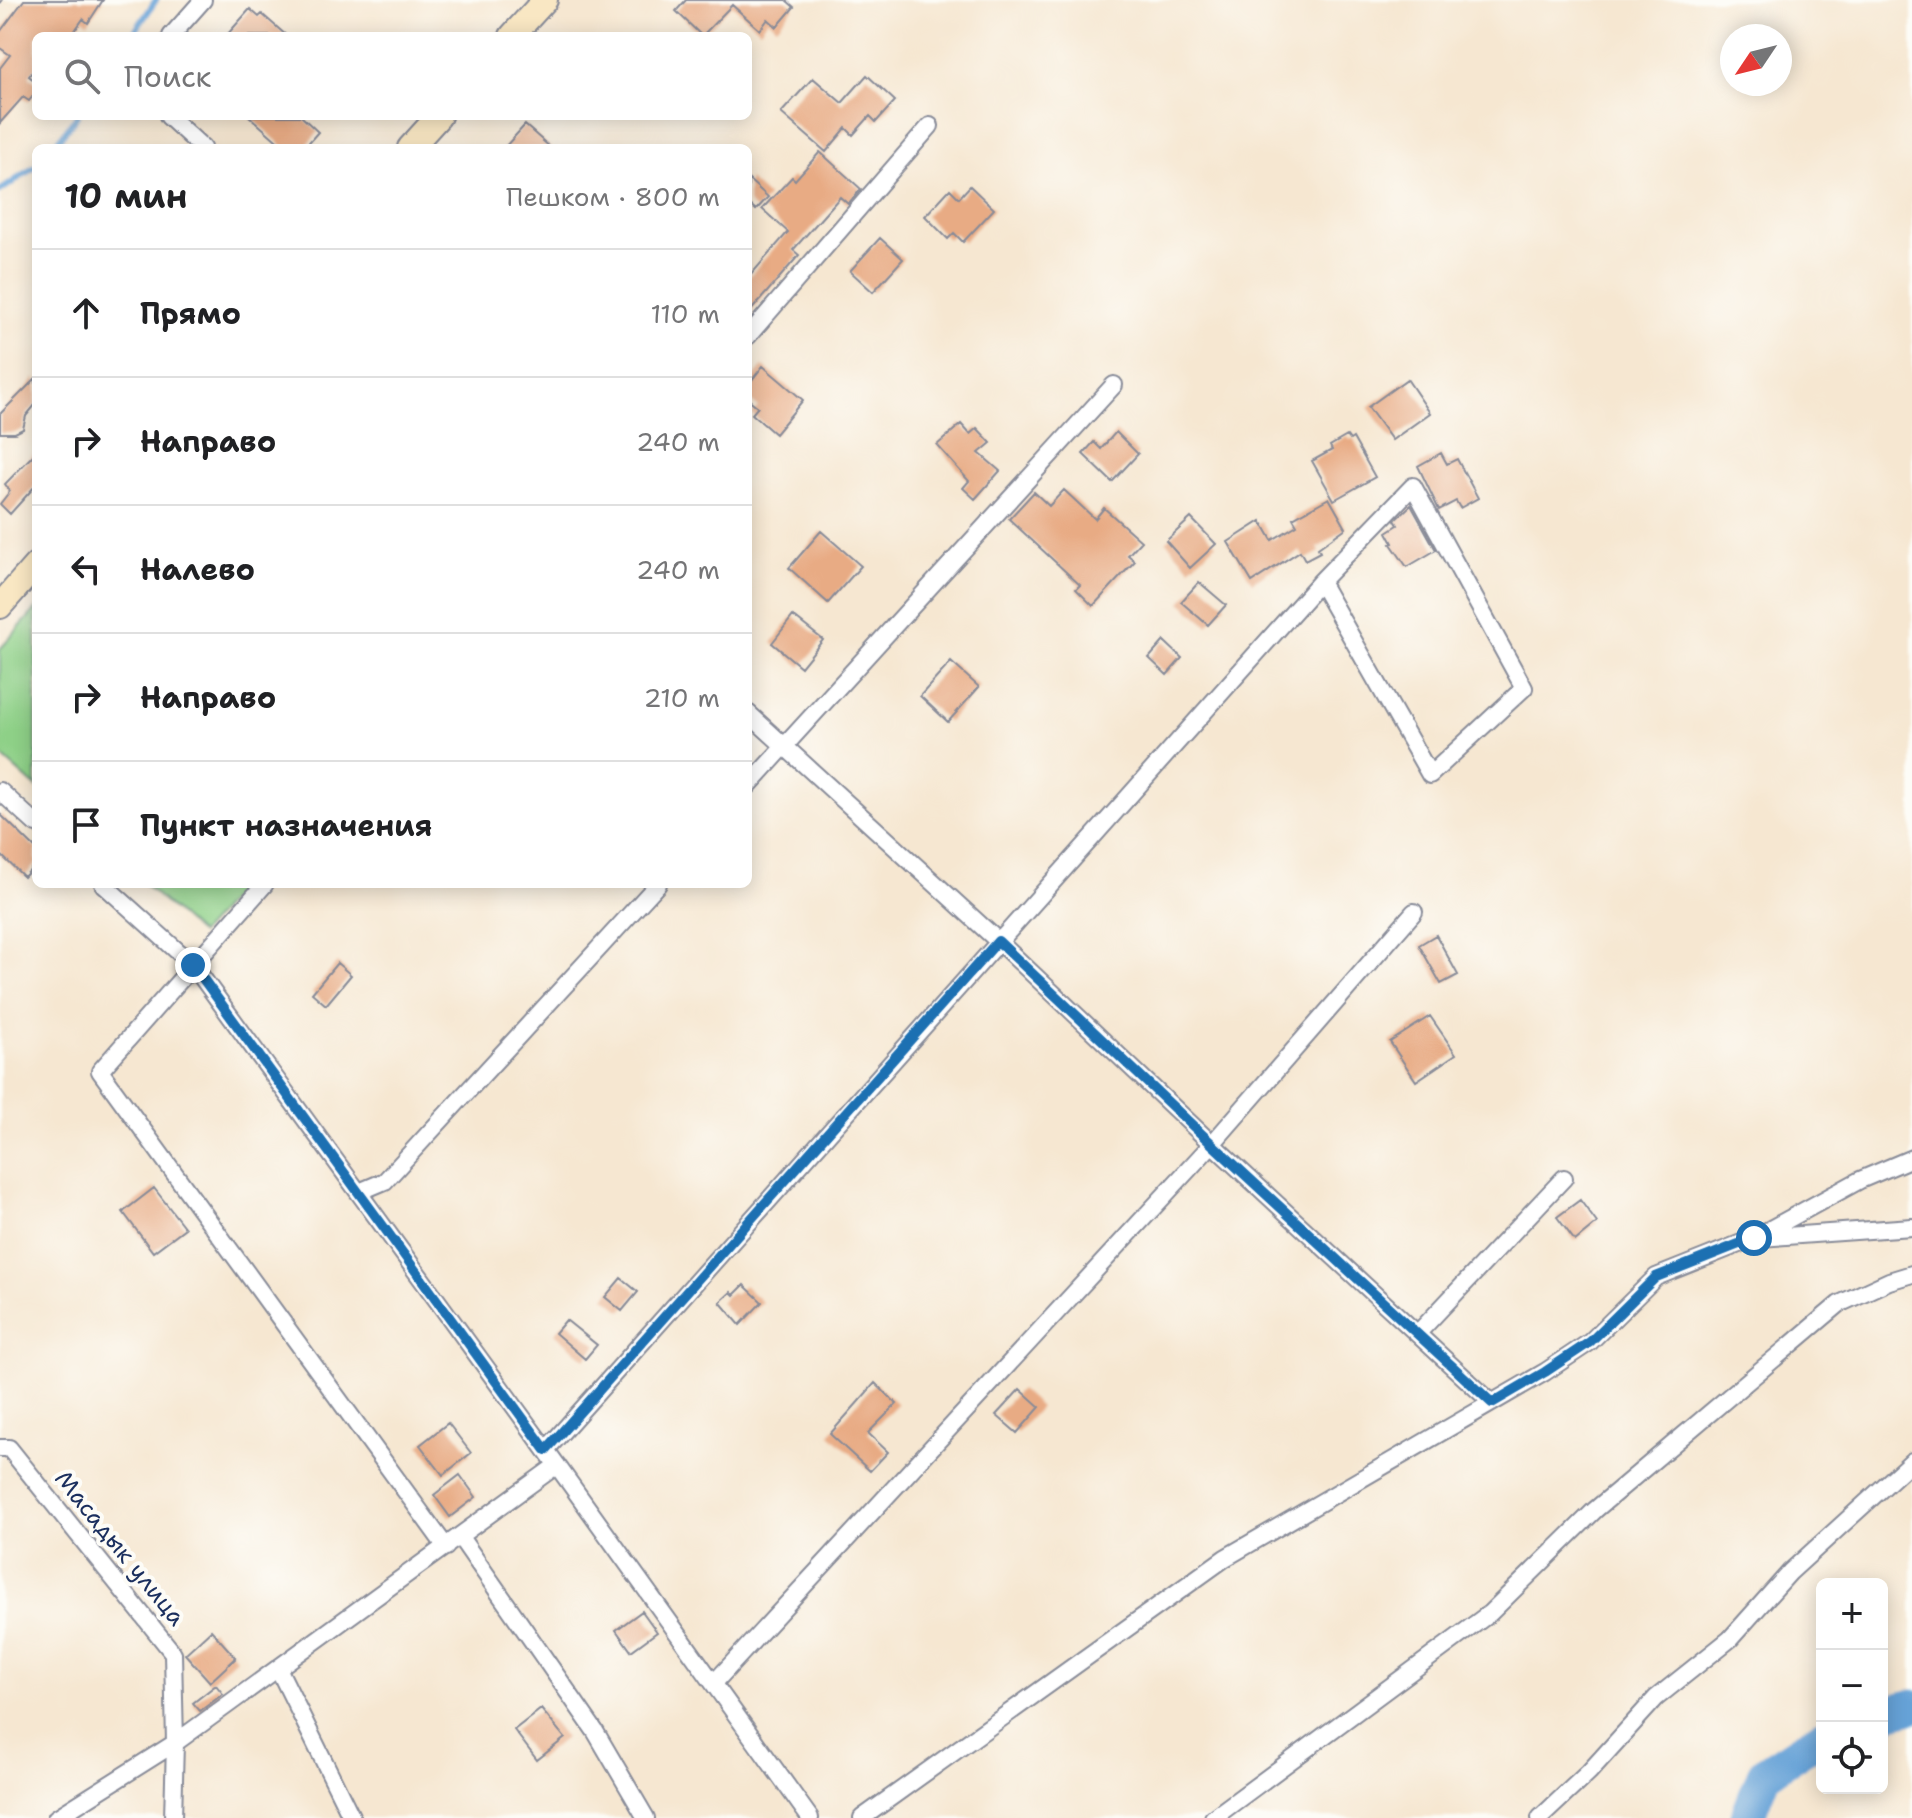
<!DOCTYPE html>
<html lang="ru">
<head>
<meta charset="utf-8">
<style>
	body { margin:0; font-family:"Shantell Sans",sans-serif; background:#f6f6f6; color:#202124 }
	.controls { position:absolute; right:24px; bottom:24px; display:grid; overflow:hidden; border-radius:12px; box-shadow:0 4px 20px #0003 }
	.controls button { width:72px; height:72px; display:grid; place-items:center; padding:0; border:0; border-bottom:2px solid #e0e0e0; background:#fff; color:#202124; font:40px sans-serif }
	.compass { position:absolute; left:1720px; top:24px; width:72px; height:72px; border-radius:50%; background:#fff; box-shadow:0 4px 20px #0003; rotate:235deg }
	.stop { position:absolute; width:24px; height:24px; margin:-18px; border:6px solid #1f6fb2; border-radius:50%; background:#fff }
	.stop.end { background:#1f6fb2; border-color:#fff; box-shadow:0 2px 8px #0008 }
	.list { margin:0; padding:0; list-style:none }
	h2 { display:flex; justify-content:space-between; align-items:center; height:104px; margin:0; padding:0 32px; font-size:34px }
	h2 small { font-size:26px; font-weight:400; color:#757577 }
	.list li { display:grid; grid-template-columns:52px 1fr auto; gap:24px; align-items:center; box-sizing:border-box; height:128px; padding:0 32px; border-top:2px solid #e0e0e0 }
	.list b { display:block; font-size:30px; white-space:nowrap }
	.list em { font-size:26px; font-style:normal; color:#757577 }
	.icon { flex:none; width:44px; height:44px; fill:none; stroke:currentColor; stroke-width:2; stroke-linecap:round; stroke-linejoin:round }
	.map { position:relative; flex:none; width:1912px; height:1818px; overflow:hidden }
	.search { position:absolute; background:#fff; box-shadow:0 4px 20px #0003; left:32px; top:32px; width:720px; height:88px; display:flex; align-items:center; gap:20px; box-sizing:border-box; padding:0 28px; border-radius:12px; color:#757577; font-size:30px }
	.panel { position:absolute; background:#fff; box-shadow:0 4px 20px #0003; left:32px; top:144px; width:720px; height:744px; border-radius:12px }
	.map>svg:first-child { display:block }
</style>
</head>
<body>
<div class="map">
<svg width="1912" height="1818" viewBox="0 0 1912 1818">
	<rect width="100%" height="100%" fill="#fdfcf7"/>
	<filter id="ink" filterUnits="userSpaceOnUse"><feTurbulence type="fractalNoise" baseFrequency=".0125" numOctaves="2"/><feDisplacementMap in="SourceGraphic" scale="16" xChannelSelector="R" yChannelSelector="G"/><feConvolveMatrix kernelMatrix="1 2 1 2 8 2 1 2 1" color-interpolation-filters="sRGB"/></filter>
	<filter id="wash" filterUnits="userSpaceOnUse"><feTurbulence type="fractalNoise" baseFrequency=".006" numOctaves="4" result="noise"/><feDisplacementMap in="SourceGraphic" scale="32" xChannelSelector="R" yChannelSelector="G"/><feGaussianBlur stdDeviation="1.8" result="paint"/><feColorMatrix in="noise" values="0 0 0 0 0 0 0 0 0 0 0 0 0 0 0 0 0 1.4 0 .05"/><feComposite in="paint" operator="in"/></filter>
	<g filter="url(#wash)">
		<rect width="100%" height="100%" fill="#f6e7d1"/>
		<path fill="#8ed087" stroke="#548072" stroke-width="2" d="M36,609V787L0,755V649Z
			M144,884H245L200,934Z"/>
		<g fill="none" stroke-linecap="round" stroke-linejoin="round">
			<path stroke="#66a2d7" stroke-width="6" d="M132,36L156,0
				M52,148L77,116
				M0,191L36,166"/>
			<path stroke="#66a2d7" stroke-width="34" d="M1882,1714L1912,1706
				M1747,1818L1764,1774L1822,1736"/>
		</g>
		<g id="blocks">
			<path fill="#e8ab84" d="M24,0H103L88,23L83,19L71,36H36V67L29,76L36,82V92L29,101L23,97L0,123V68L10,55L0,48V32Z
				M686,0H786L794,7L777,27L768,19L760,30L732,5L702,36L676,11Z
				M250,9L259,17L262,14L287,36H226Z
				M867,75L895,101L876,122L870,116L853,135L846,128L826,152L781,113L813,78L842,103Z
				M249,116H301L318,132L304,148H285Z
				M525,125L551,148H504Z
				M820,152L861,189L848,204L840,197L793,250L799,255L748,314V278L788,232L762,209L792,177L795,180Z
				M748,179L768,197L756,210L748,203Z
				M970,186L994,209L963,242L954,233L948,239L925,216L950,189L959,198Z
				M880,238L903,259L873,292L850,271Z
				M763,366L803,400L775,434L752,414L758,407L748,399V385Z
				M36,378V404L26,416L23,429L15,433H0V414Z
				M1407,379L1430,413L1392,440L1368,407Z
				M961,424L970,434L977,428L991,443L979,453L1000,471L975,499L963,488L969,481L937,445Z
				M1116,432L1138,454L1112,482L1083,454L1094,442L1101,449Z
				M1347,436L1350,440L1353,438L1375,477L1334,500L1312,461L1332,450L1330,446Z
				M36,452V485L10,514L0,504L10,491L5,484Z
				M1441,453L1447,464L1457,459L1478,498L1460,508L1456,501L1439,510L1418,466Z
				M1064,490L1095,519L1104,508L1141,541L1128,555L1135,561L1093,606L1076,589L1080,585L1009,519L1034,492L1049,506Z
				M1329,498L1346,528L1318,548L1320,552L1305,560L1300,551L1252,582L1228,542L1261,521L1272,540L1297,525L1293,518Z
				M1411,505L1436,550L1407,567L1391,544L1393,543L1387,532L1398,525L1395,520Z
				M1191,518L1216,544L1190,568L1166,541Z
				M821,531L861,566L828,603L789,568Z
				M1199,582L1226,605L1208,625L1181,602Z
				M793,616L823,640L801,667L772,643Z
				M1164,641L1182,658L1167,675L1149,658Z
				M951,662L979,687L948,722L920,696Z
				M0,814L36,849V864L24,877L0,854Z
				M1436,935L1458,975L1441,984L1419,945Z
				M337,963L351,975L326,1005L312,993Z
				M1430,1016L1456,1054L1416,1081L1390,1042Z
				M154,1188L185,1228L153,1252L123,1212Z
				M1580,1200L1597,1223L1575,1241L1557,1217Z
				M621,1278L638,1292L622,1311L605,1297Z
				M744,1285L762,1302L740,1325L720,1302L731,1292L734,1295Z
				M566,1320L597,1345L585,1359L555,1333Z
				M875,1383L897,1404L868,1433L888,1452L870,1471L830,1434Z
				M1020,1389L1040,1407L1017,1433L996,1415Z
				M448,1423L471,1453L443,1475L420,1445Z
				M460,1475L476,1497L450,1517L434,1495Z
				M642,1611L657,1632L631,1651L616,1630Z
				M211,1630L236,1658L210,1682L185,1654Z
				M216,1685L223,1694L200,1711L193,1703Z
				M541,1709L565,1738L537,1760L514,1730Z"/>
		</g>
	</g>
	<g filter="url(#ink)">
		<use href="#blocks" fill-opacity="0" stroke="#888b98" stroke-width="2"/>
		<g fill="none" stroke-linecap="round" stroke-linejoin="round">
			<g stroke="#888b98" stroke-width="20">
				<path id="minor" d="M171,36L203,0
					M168,116L203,148
					M748,336L930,126
					M748,713L998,941L1212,1144L1492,1403
					M748,786L1114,385
					M0,791L36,824
					M103,884L193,965L546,1450L810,1818
					M265,884L100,1071L446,1547
					M359,1192L385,1181L658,884
					M1760,1238L1912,1227
					M1418,1333L1564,1178
					M0,1448H9L173,1653L175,1743L173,1818
					M546,1450L1320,582L1413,486L1524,688L1430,775L1320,582
					M460,1537L595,1731L646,1818
					M278,1668L352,1818
					M714,1683L1212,1144L1414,912
					M56,1818L175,1743L557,1465
					M862,1818L1225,1558L1545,1372L1590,1342L1656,1277L1754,1238L1860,1180L1912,1158
					M1213,1818L1490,1613L1595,1510L1839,1304L1889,1281L1912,1274
					M1540,1818L1589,1772L1656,1698L1730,1639L1790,1572L1912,1461"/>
			</g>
			<g stroke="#888b98" stroke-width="28">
				<path id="secondary" d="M512,36L545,0
					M410,148L439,116
					M0,606L36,565"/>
			</g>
			<path stroke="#888b98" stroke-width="3" stroke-dasharray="6 6" stroke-linecap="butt" d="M0,3L2,0"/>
			<use href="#minor" stroke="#fff" stroke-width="16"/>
			<use href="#secondary" stroke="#f9e7c3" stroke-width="24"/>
		</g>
	</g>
	<g fill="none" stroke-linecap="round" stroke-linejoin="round" filter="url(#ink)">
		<path stroke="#1f6fb2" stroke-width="10" d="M193,965L546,1450L998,941L1212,1144L1492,1403L1545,1372L1590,1342L1656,1277L1754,1238"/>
	</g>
	<g text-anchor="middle" stroke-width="8" stroke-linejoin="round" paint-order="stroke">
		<g font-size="24" fill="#1b2f5e" stroke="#fdfcf7">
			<text transform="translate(120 1548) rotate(51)" y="8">Масадык улица</text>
		</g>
	</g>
</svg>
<div class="controls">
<button>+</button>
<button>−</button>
<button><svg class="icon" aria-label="locate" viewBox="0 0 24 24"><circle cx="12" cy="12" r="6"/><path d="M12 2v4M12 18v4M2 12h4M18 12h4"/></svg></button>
</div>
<svg class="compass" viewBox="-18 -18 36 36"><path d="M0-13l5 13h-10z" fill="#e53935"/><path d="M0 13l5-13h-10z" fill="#757577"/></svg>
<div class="stop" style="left:1754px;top:1238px"></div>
<div class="stop end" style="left:193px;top:965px"></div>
<div class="search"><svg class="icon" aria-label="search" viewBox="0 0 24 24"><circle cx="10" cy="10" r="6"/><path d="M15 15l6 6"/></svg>Поиск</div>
<section class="panel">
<h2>10 мин<small>Пешком · 800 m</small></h2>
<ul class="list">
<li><svg class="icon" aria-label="ahead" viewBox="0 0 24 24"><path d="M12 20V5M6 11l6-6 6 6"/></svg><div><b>Прямо</b></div><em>110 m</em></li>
<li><svg class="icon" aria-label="right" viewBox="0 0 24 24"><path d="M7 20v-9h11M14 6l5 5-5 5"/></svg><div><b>Направо</b></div><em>240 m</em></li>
<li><svg class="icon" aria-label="left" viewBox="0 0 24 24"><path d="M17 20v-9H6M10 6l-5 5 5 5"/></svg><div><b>Налево</b></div><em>240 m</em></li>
<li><svg class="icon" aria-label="right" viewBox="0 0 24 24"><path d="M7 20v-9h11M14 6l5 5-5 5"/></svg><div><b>Направо</b></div><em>210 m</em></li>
<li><svg class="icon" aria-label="arrive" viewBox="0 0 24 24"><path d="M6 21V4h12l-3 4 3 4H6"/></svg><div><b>Пункт назначения</b></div></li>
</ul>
</section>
</div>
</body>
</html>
